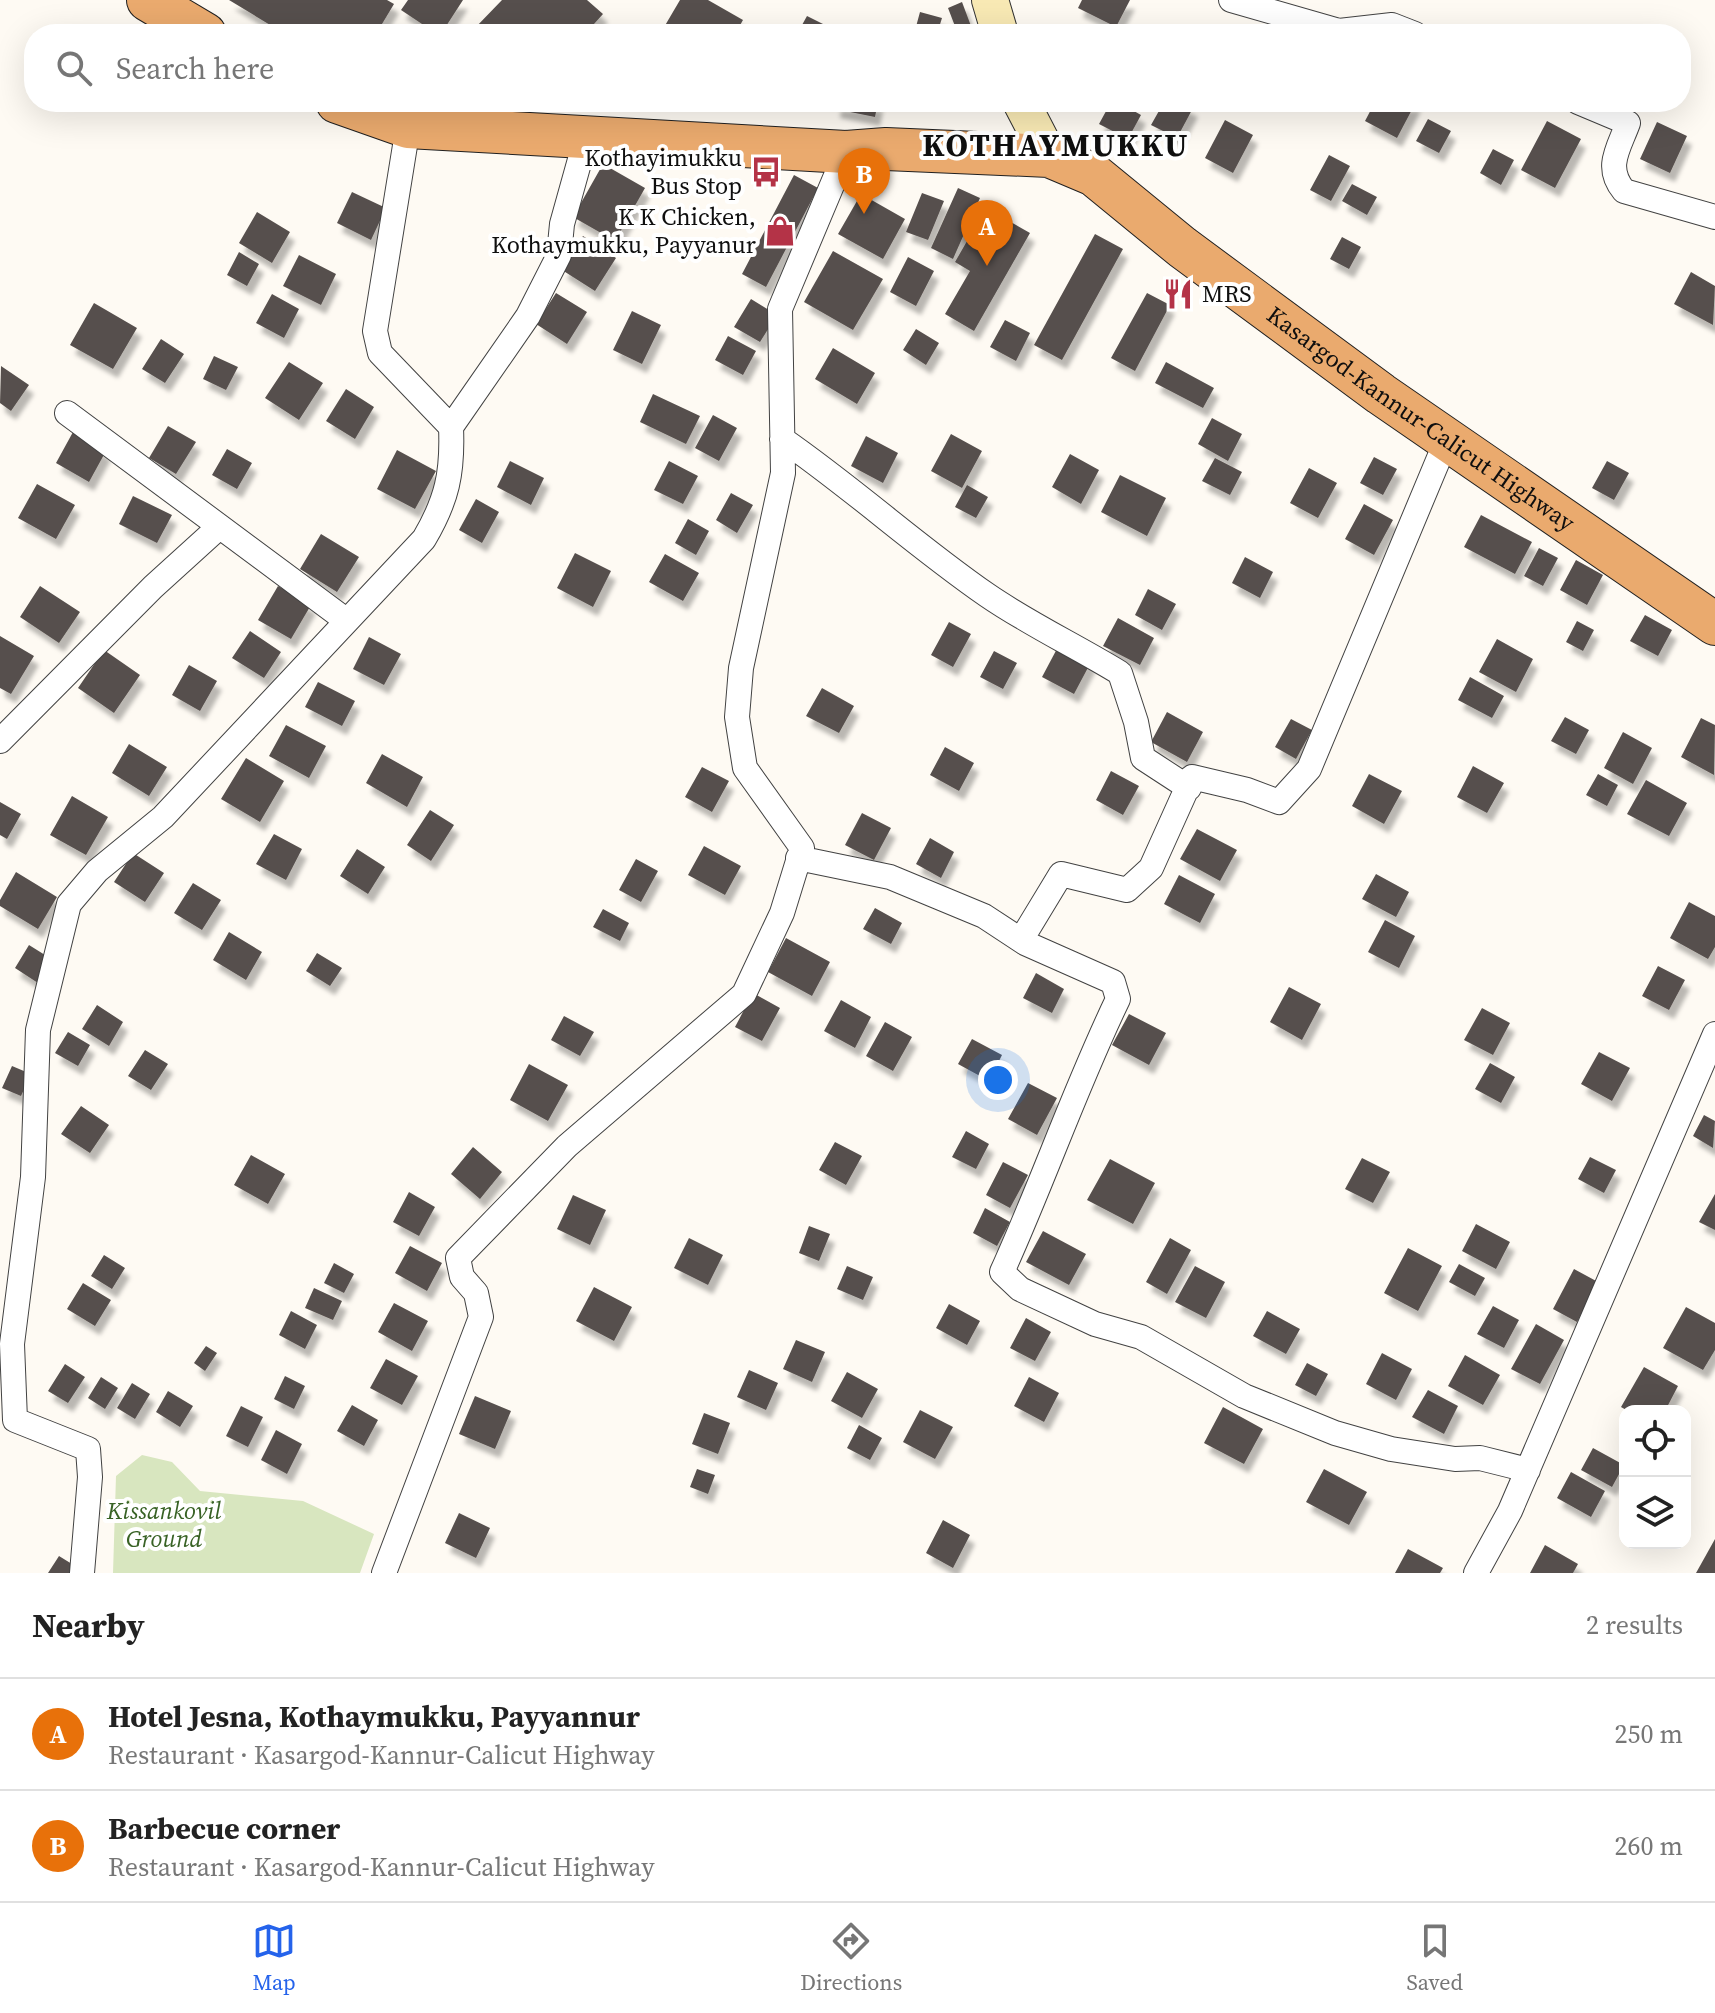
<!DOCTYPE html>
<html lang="en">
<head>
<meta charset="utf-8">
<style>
	body { margin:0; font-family:"Source Serif 4",serif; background:#f6f6f6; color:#222 }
	.controls { position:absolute; right:24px; bottom:24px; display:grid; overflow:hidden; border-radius:16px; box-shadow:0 8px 32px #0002 }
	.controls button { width:72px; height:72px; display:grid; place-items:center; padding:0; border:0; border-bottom:2px solid #e0e0e0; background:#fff; color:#222; font:40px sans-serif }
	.you { position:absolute; left:998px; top:1080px; width:28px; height:28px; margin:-20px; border:6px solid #fff; border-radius:50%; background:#1a73e8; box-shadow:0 0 0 12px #1a73e833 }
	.badge { display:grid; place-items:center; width:52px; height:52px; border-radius:50%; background:#2563eb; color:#fff; font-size:26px; font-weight:700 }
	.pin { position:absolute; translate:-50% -66px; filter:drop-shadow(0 2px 4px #0008) }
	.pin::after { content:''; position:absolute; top:42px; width:28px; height:24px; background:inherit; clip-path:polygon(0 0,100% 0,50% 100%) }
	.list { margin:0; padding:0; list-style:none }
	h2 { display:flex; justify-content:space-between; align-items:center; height:104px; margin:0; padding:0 32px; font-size:34px }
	h2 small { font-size:26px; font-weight:400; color:#767676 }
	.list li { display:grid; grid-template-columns:52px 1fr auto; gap:24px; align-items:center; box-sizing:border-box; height:112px; padding:0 32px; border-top:2px solid #e0e0e0 }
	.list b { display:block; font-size:30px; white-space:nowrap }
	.list p { margin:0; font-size:26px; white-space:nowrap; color:#767676 }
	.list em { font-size:26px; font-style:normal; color:#767676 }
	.icon { flex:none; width:44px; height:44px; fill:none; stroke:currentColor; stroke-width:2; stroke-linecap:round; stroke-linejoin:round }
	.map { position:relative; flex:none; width:1715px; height:1573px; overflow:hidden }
	.search { position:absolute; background:#fff; box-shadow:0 8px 32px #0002; left:24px; right:24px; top:24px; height:88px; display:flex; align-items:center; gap:20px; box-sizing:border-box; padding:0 28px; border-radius:32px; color:#767676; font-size:30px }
	.sheet { height:328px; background:#fff }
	nav { display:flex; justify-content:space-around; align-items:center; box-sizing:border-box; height:112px; border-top:2px solid #e0e0e0; background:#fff; font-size:22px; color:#767676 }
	nav a { display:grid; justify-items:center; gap:4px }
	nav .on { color:#2563eb }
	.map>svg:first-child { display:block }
</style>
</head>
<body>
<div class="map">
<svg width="1715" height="1573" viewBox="0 0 1715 1573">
	<defs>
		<filter id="shadow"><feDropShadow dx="5" dy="9" stdDeviation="2" flood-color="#0004"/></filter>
	</defs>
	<rect width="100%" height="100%" fill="#fefaf3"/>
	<path fill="#d8e6bf" d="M142,1455L172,1462L200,1491L303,1501L374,1534L360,1573H113L116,1476Z"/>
	<path fill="#57504d" filter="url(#shadow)" d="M229,0H387L394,4L376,34H285Z
		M408,0H463L441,34H437L401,10Z
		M502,0H587L603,14L585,34H473L474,29Z
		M680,0H708L743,20L735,34H660Z
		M1082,0H1130L1116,27L1078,8Z
		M962,2L974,34H958L948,8Z
		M920,12L942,18L937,34H914Z
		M807,16L843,34H797Z
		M836,102H878L875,117L835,109Z
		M1111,102H1118L1141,115L1128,139L1099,124Z
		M1164,102H1180L1193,108L1177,138L1151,125Z
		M1375,102H1416L1397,138L1365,121Z
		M1428,119L1451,131L1439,153L1416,141Z
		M1225,120L1253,135L1233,173L1205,158Z
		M1547,121L1581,139L1555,188L1521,170Z
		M1657,122L1687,136L1670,173L1640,159Z
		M1493,149L1514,160L1501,185L1480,173Z
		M1329,155L1350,166L1331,201L1310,190Z
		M603,164L645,188L615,241L573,217Z
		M794,175L818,188L766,287L742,274Z
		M1352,184L1377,197L1367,215L1342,201Z
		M958,188L980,198L953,259L931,248Z
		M352,192L386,208L371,240L337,223Z
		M922,193L944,201L928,240L906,232Z
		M861,194L905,219L883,259L838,234Z
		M986,208L1030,233L974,331L945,314L970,271L955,262Z
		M257,212L290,232L272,263L239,243Z
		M1095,234L1123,249L1062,360L1034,345Z
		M583,236L616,258L595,291L562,270Z
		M1342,237L1361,247L1349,269L1330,259Z
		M833,251L883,279L853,330L804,302Z
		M239,252L259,264L247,286L227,275Z
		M299,255L336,274L321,305L283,286Z
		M908,257L934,271L916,306L890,292Z
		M1691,272L1715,286L1713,325L1674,304Z
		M556,293L587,312L567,344L536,324Z
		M1147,293L1170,305L1135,371L1111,358Z
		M272,294L299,309L284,338L256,323Z
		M751,299L777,315L760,342L734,327Z
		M94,303L137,328L113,369L70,345Z
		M632,311L661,325L642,364L613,350Z
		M1005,320L1030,333L1016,361L990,347Z
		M916,329L939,343L926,365L903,350Z
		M728,336L756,351L743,375L715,360Z
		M161,339L184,354L165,383L142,369Z
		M833,348L875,373L857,404L815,379Z
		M214,356L238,367L226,390L203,379Z
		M289,362L323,383L299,420L265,398Z
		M1166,362L1214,388L1203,408L1155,383Z
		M1,366L29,385L11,411L0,403Z
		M346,389L374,407L355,439L326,421Z
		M653,394L700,416L686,444L640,422Z
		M713,415L737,428L719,461L695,448Z
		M1212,418L1242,434L1228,461L1198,444Z
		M168,426L196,442L176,474L149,458Z
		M73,432L106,451L89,482L56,463Z
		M951,434L982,451L962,488L931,471Z
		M866,436L898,453L883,483L851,466Z
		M227,449L252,463L237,489L212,475Z
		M397,450L436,471L415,509L377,489Z
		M1070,454L1099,470L1081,504L1052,487Z
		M1374,457L1397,469L1383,495L1360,483Z
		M1215,458L1242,472L1230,495L1202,481Z
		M510,461L544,478L531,505L497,487Z
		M669,461L698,476L683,504L654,490Z
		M1607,461L1629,473L1614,500L1592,488Z
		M1309,468L1337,483L1318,518L1290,503Z
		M1120,475L1166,498L1147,536L1101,512Z
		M37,484L75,505L56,539L18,518Z
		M967,485L988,497L976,518L955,507Z
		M731,493L753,505L737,533L716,520Z
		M133,496L172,515L157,543L119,524Z
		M476,499L499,512L482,543L459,530Z
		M1364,504L1393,520L1374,555L1345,539Z
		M1481,515L1532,542L1515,574L1464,547Z
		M688,519L709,531L696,555L675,543Z
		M321,534L359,557L337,592L300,569Z
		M1539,548L1558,558L1543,586L1524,576Z
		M575,553L611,571L593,607L557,588Z
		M665,554L699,573L683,601L649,582Z
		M1245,557L1273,572L1260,598L1232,583Z
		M1576,560L1603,575L1587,605L1560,590Z
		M40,586L80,612L59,643L20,617Z
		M278,586L311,605L291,639L258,620Z
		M1148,589L1176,604L1162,630L1135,615Z
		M1645,615L1672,630L1658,656L1630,641Z
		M1118,618L1154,638L1140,665L1103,646Z
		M1577,621L1594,630L1583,651L1566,642Z
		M949,622L971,634L953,667L931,655Z
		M250,631L281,652L264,678L232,658Z
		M0,636L34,656L11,694L0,688Z
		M369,637L401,654L384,685L353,669Z
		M1497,639L1533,659L1516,692L1479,672Z
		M1059,645L1091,662L1074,694L1042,677Z
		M104,650L140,675L114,713L78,688Z
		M994,651L1017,663L1003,689L980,677Z
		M189,665L217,681L200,711L172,695Z
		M1470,677L1504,696L1492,718L1458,700Z
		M318,682L355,701L342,726L305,707Z
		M822,688L854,706L839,733L806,716Z
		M1167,712L1203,732L1187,762L1151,742Z
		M1565,717L1589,730L1576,754L1551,741Z
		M1701,718L1715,725L1714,775L1681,757Z
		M1291,719L1312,730L1296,759L1275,747Z
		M286,725L326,746L309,778L269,756Z
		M1623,732L1652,748L1633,784L1604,768Z
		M129,744L167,767L149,796L112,773Z
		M945,747L974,763L959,791L930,775Z
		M382,754L423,777L407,807L366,783Z
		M246,758L284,781L260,822L221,799Z
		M1473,766L1504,783L1487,813L1457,797Z
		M702,767L729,781L712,812L685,797Z
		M1111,771L1139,786L1123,815L1096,800Z
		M1369,774L1402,791L1384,824L1352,806Z
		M1598,774L1618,785L1607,806L1586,795Z
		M1646,780L1687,803L1669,836L1627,814Z
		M72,796L108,817L86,855L50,835Z
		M0,802L21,814L7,839L0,835Z
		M430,810L454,825L431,861L407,845Z
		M862,813L891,828L874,860L845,845Z
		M1197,829L1237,850L1220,881L1180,859Z
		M274,834L302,849L286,880L256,864Z
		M930,838L954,852L941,878L916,864Z
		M704,846L741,866L725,895L688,875Z
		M357,849L385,867L368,894L340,876Z
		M133,853L164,873L145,902L114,882Z
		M636,859L658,871L641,902L619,890Z
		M16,872L57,897L38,929L0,906V900Z
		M1376,874L1409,892L1396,917L1362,899Z
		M1179,875L1215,894L1200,923L1164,904Z
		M193,883L221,900L202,930L174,913Z
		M1689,902L1715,916V947L1708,959L1670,938Z
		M875,908L902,923L891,944L863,929Z
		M603,909L629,923L620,941L593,927Z
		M1385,920L1415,936L1399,968L1368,952Z
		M229,932L262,952L246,980L213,960Z
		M786,938L830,962L812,996L768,972Z
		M29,945L53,960L38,983L15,968Z
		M317,953L342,968L330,986L306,971Z
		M1658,966L1685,980L1669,1010L1642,996Z
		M1036,973L1064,989L1052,1013L1023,998Z
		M1289,987L1321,1004L1302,1040L1270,1022Z
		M753,993L780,1008L762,1041L735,1027Z
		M841,1000L871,1017L855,1048L824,1031Z
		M97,1005L123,1022L109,1046L82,1029Z
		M1482,1008L1510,1023L1493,1055L1464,1040Z
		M1129,1014L1166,1033L1149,1065L1112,1045Z
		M564,1016L594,1032L580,1056L551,1040Z
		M885,1022L912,1037L893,1071L866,1056Z
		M68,1032L90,1045L78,1066L55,1053Z
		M972,1039L1002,1055L989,1081L958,1064Z
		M145,1050L168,1064L151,1090L128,1076Z
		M1599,1052L1630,1068L1612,1101L1581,1084Z
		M1490,1063L1515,1077L1501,1103L1475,1089Z
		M529,1064L568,1085L548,1121L510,1100Z
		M12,1066L31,1074L21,1096L2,1088Z
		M1028,1083L1057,1098L1037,1135L1008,1119Z
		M81,1106L109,1125L90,1153L61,1134Z
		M1704,1115L1715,1121L1713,1148L1693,1136Z
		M966,1131L989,1144L976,1169L952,1157Z
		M835,1142L862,1156L846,1185L819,1170Z
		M473,1147L502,1172L480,1199L451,1174Z
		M251,1155L285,1174L268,1204L234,1185Z
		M1590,1157L1616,1170L1604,1193L1578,1179Z
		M1362,1158L1390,1172L1373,1203L1345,1189Z
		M1110,1159L1155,1183L1133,1224L1087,1200Z
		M1003,1162L1028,1175L1010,1208L986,1195Z
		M409,1192L435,1207L419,1236L393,1222Z
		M1715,1194V1230L1699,1222Z
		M573,1195L606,1210L590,1245L557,1229Z
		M985,1208L1010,1222L997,1246L973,1233Z
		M1476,1224L1510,1242L1496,1269L1462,1251Z
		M809,1226L830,1234L819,1261L799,1253Z
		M1043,1231L1086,1254L1069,1285L1026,1262Z
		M689,1238L723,1255L708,1285L674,1268Z
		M1170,1238L1191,1250L1167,1294L1146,1282Z
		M410,1246L442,1263L427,1291L395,1273Z
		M1408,1248L1442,1266L1418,1311L1384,1293Z
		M104,1255L125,1268L112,1289L91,1276Z
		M334,1263L354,1274L344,1293L324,1283Z
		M1459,1264L1485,1278L1475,1296L1449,1282Z
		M847,1266L873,1277L863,1300L837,1289Z
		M1195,1266L1225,1282L1206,1318L1175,1302Z
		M1574,1269L1598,1282L1577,1322L1553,1309Z
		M83,1283L111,1300L95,1326L67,1309Z
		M594,1287L632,1307L614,1341L576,1321Z
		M314,1288L342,1301L333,1320L305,1308Z
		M394,1303L428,1321L412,1351L378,1332Z
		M949,1304L980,1321L967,1345L936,1328Z
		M1493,1306L1519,1320L1504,1348L1477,1334Z
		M1686,1307L1715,1323V1350L1703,1370L1663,1348Z
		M291,1311L317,1325L305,1349L279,1335Z
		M1267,1311L1300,1329L1286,1354L1253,1336Z
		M1026,1318L1051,1332L1035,1361L1010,1348Z
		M1536,1324L1564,1340L1540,1384L1511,1369Z
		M796,1340L825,1352L812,1382L783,1369Z
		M206,1346L217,1353L205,1371L194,1363Z
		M1382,1353L1412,1369L1396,1400L1366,1384Z
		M1465,1355L1500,1375L1483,1405L1448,1386Z
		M386,1359L418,1376L402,1405L370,1388Z
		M1307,1363L1328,1374L1316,1396L1295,1385Z
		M65,1364L85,1377L68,1403L48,1391Z
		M1644,1367L1678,1386L1665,1411H1628L1621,1407Z
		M749,1370L778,1383L766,1410L737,1397Z
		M847,1372L878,1389L862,1418L831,1401Z
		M285,1376L305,1386L294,1409L274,1399Z
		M101,1377L118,1388L105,1409L88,1398Z
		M1029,1377L1059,1393L1044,1422L1014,1406Z
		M132,1383L150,1394L135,1419L117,1408Z
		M1428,1390L1458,1406L1444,1434L1412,1417Z
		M168,1391L193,1406L180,1427L156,1412Z
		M475,1396L511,1411L495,1449L459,1434Z
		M352,1405L378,1420L364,1446L337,1431Z
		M241,1406L263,1417L248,1447L226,1436Z
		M1223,1407L1263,1429L1244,1464L1204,1443Z
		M920,1410L953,1427L935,1459L903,1442Z
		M704,1413L730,1423L718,1454L692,1444Z
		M859,1425L882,1438L870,1460L847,1448Z
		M276,1430L302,1444L287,1474L261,1460Z
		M1593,1448L1624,1465L1612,1487L1581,1470Z
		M697,1469L715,1475L708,1494L690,1487Z
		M1324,1469L1367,1492L1349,1525L1306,1502Z
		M1571,1472L1605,1491L1591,1517L1557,1498Z
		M459,1513L490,1528L476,1558L445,1543Z
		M943,1520L970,1535L953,1568L926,1553Z
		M1715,1539V1573H1696Z
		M1545,1545L1578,1564L1573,1573H1530Z
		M1408,1549L1443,1568L1440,1573H1395Z
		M59,1556L80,1569L78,1573H48Z"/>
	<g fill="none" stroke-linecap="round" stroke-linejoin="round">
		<g stroke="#424242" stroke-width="26">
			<path id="minor" d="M1231,0L1339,31L1392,25L1415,34
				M1578,102L1628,123C1619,148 1604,167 1624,191L1715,217
				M67,413L347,621
				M451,427L528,316L559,255L562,224L586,138
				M782,439C853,488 916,546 987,595C1029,624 1076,646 1120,673L1136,722L1143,758L1189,788
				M0,741L153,587L218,528
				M798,858L890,877L984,916L1025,943L1113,982L1118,999C1075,1088 1043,1182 1002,1272L1020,1289L1095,1324L1141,1337L1244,1396L1335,1433L1391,1449L1455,1459L1480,1458L1528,1470
				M1021,940L1061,874L1127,890L1151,868L1192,777L1247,790L1279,802L1309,769L1447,439
				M82,1573L90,1477L88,1449L15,1420L12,1344L33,1177L38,1030L69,904L97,871L163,817L424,539C447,500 453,473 451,427L380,353L375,331L408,127
				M384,1573L481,1317L476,1293L462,1277L458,1258L567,1146L744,994L782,913L802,848L745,768L737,717L741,668L783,473L780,309L846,152
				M1476,1573L1510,1511L1715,1034"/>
		</g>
		<g stroke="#313131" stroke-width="38">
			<path id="secondary" d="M990,0L1000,34
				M1021,102L1049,156"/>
		</g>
		<g stroke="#202020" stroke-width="44">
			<g id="trunk">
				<path d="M148,0L205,34"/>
				<path id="s1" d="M337,102L408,127L846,152L886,149L1049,156L1094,175L1182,247L1381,394L1715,624"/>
			</g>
		</g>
		<use href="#minor" stroke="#fff" stroke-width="24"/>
		<use href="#secondary" stroke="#f8e9b4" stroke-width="36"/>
		<use href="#trunk" stroke="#eaaa6e" stroke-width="42"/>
	</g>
	<defs>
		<g id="bus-bare" transform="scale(2.4)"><path d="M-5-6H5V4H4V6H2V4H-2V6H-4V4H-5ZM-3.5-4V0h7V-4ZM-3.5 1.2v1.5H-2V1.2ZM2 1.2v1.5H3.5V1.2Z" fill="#b43347" stroke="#fff" stroke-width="2.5" paint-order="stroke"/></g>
		<g id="shop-bare" transform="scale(2.4)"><path d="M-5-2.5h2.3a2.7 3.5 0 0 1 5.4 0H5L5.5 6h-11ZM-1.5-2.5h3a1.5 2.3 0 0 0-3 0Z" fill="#b43347" stroke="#fff" stroke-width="2.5" paint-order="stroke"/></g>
		<g id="restaurant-bare" transform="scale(2.4)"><path d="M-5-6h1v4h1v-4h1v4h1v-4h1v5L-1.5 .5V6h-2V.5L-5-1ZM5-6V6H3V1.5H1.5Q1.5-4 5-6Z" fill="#b43347" stroke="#fff" stroke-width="2.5" paint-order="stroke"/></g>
	</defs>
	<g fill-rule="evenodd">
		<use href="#bus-bare" x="766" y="172"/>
		<use href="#shop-bare" x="780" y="231"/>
		<use href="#restaurant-bare" x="1178" y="294"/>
	</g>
	<g text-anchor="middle" stroke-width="8" stroke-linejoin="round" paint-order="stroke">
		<g font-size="24" fill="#0f0f0f" stroke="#fff" text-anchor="end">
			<text x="742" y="166">Kothayimukku<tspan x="742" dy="28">Bus Stop</tspan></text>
			<text x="756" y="225">K K Chicken,<tspan x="756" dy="28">Kothaymukku, Payyanur</tspan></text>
			<text x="1202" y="302" text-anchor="start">MRS</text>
		</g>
		<g font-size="24" fill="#0f0f0f" stroke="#fff">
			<text dy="8" stroke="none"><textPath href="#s1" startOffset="1174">Kasargod-Kannur-Calicut Highway</textPath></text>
		</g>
		<g font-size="24" font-style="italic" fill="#386225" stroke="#fff">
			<text x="164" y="1519">Kissankovil<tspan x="164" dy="28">Ground</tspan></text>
		</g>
		<g font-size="32" font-weight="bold" letter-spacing="2" fill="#0f0f0f" stroke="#fff">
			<text x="1056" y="156">KOTHAYMUKKU</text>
		</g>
	</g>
</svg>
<div class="controls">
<button><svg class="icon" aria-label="locate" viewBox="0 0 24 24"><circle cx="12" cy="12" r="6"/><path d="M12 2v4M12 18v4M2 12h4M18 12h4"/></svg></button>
<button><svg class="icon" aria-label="layers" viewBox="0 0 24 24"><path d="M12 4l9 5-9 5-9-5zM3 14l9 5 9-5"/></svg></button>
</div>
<div class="you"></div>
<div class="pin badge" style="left:987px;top:266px;background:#e8710a">A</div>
<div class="pin badge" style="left:864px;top:214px;background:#e8710a">B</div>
<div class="search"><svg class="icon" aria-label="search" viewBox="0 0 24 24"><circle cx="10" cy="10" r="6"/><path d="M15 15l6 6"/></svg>Search here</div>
</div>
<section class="sheet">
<h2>Nearby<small>2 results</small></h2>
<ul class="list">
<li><span class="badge" style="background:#e8710a">A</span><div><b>Hotel Jesna, Kothaymukku, Payyannur</b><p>Restaurant · Kasargod-Kannur-Calicut Highway</p></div><em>250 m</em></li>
<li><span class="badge" style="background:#e8710a">B</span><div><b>Barbecue corner</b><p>Restaurant · Kasargod-Kannur-Calicut Highway</p></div><em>260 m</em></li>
</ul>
</section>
<nav>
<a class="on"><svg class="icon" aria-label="map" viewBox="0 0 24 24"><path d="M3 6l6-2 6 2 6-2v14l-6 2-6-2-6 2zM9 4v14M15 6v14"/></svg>Map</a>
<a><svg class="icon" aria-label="directions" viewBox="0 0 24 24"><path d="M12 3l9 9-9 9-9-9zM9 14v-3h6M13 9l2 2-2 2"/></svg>Directions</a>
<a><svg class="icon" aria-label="saved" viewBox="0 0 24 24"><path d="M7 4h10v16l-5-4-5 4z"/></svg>Saved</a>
</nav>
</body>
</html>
